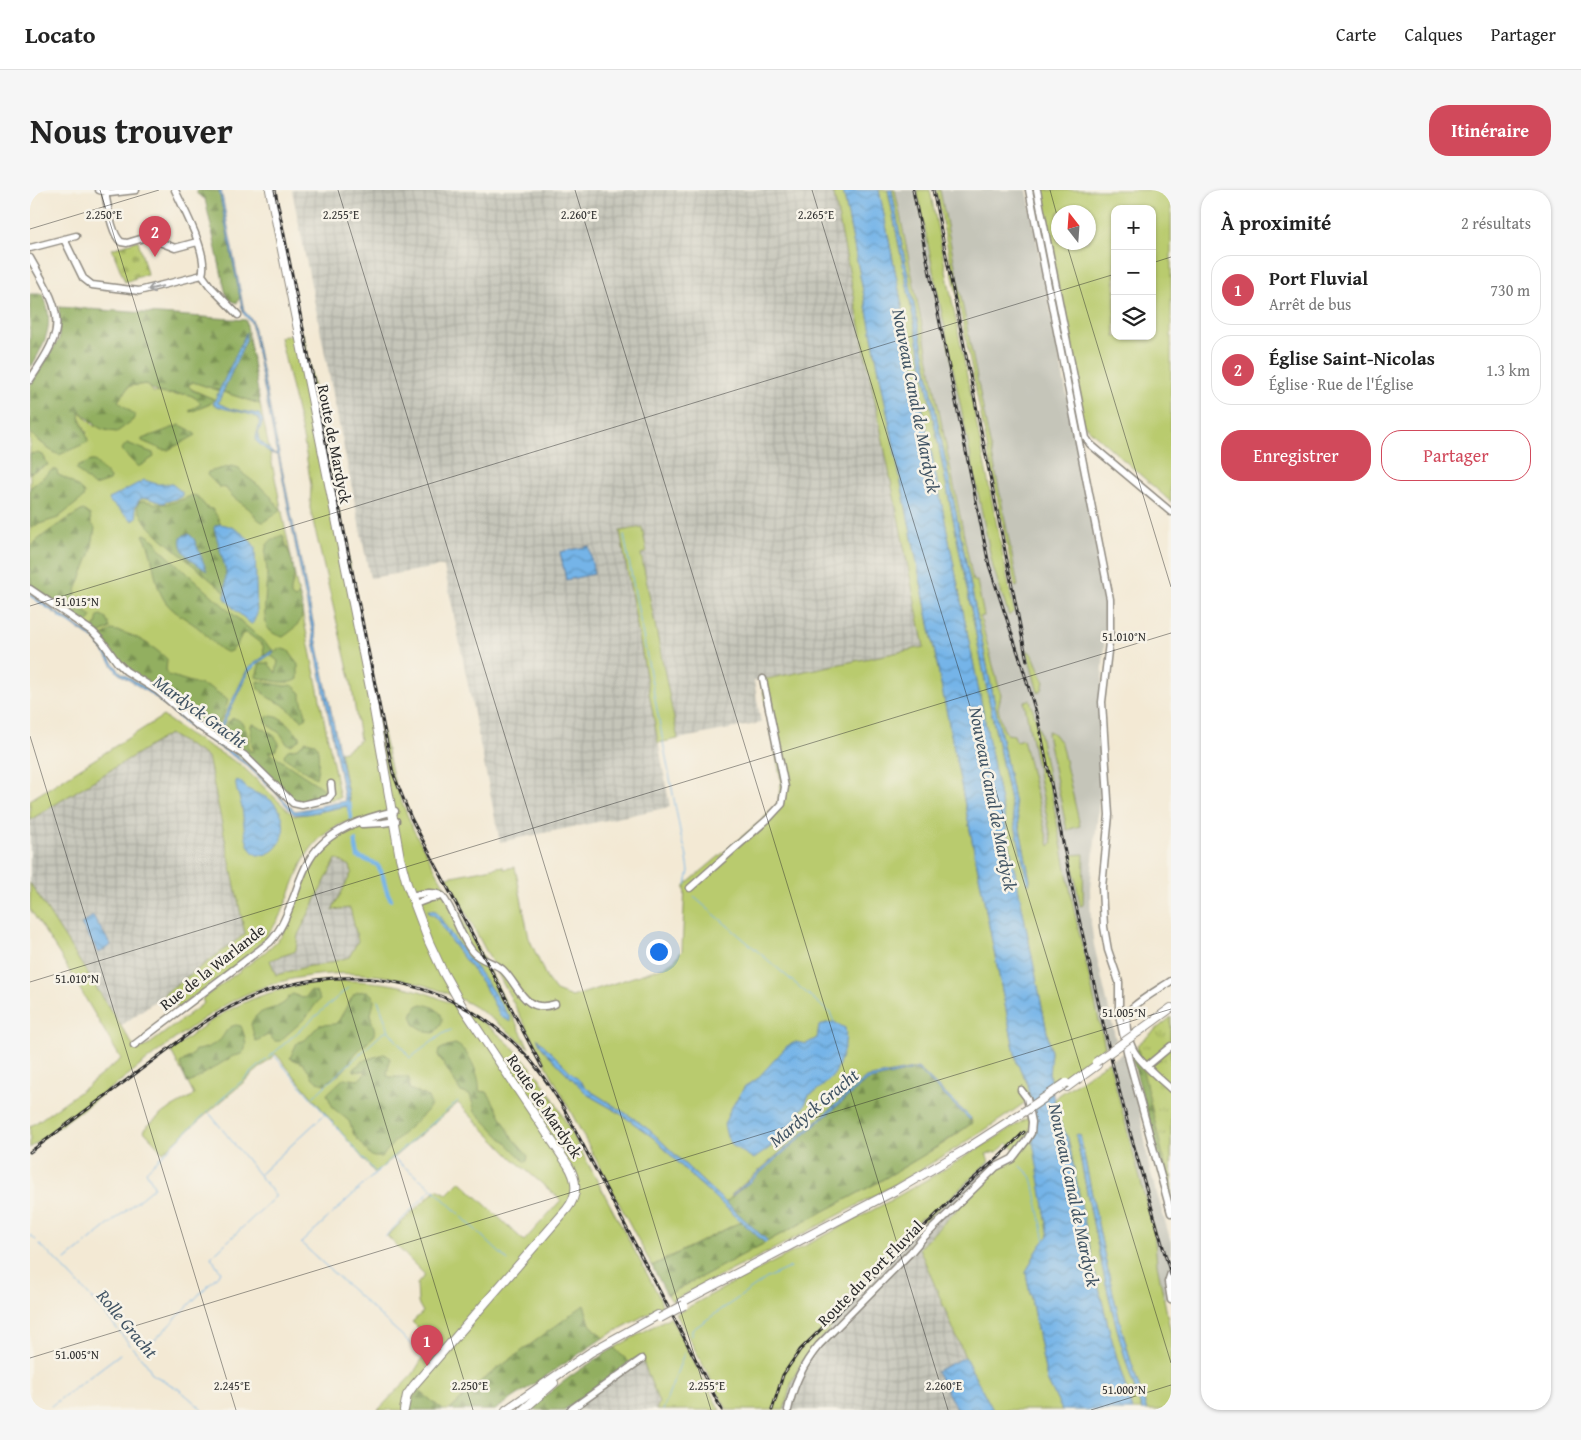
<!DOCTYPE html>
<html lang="fr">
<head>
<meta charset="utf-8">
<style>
	body { margin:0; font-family:"Gentium Book Plus",serif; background:#f6f6f6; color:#222 }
	.controls { position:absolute; right:15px; top:15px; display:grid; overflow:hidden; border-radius:10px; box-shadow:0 1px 4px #0004 }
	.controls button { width:45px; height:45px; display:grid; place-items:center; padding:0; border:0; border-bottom:1px solid #e0e0e0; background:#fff; color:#222; font:25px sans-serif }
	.compass { position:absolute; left:1021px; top:15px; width:45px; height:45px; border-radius:50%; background:#fff; box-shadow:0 1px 4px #0004; rotate:343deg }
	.you { position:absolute; left:628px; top:761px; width:18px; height:18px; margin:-12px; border:4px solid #fff; border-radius:50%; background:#1a73e8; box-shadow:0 0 0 8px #1a73e833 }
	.badge { display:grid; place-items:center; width:32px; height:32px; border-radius:50%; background:#d1495b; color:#fff; font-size:16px; font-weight:700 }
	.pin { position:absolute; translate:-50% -41px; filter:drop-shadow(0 1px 2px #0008) }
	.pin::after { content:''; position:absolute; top:26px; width:18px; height:15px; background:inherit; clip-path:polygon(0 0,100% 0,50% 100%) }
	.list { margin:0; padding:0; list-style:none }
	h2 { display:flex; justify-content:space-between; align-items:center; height:65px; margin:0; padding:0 20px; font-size:21px }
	h2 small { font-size:16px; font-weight:400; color:#767676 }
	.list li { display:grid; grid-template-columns:32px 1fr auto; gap:15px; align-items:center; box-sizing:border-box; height:70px; margin:0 10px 10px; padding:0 10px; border:1px solid #e0e0e0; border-radius:20px }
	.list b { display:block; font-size:19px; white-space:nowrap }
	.list p { margin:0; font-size:16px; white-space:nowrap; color:#767676 }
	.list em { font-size:16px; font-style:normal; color:#767676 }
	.actions { display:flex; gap:10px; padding:15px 20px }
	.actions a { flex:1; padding:11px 0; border:1px solid #d1495b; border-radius:20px; text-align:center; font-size:18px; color:#d1495b }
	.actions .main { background:#d1495b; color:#fff }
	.icon { flex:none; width:28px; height:28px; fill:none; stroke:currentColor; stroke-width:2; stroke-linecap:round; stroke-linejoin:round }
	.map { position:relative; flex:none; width:1141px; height:1220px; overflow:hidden; border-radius:20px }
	header { display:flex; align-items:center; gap:30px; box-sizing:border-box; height:70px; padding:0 25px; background:#fff; border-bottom:1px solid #e0e0e0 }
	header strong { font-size:24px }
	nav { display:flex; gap:28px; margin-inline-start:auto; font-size:18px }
	.intro { display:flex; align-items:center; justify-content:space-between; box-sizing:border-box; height:120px; padding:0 30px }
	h1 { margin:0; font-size:35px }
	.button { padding:12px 22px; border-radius:20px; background:#d1495b; color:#fff; font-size:18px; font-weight:700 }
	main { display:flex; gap:30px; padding:0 30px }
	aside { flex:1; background:#fff; border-radius:20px; box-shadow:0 1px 4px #0004 }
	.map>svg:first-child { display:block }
</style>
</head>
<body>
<header>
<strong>Locato</strong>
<nav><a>Carte</a><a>Calques</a><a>Partager</a></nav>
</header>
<div class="intro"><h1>Nous trouver</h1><a class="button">Itinéraire</a></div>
<main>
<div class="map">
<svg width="1141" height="1220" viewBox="0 0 1141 1220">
	<defs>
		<pattern id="industrial-grid" width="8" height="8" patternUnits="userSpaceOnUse" patternTransform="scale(1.25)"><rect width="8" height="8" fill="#c5c5b9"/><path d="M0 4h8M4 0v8" fill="none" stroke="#a9a99f"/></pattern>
		<pattern id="forest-firs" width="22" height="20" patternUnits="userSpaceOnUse" patternTransform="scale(1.25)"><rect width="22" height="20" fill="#92af61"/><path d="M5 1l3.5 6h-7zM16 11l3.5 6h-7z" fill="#778f50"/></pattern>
		<pattern id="cemetery-stones" width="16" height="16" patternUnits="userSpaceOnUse" patternTransform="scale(1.25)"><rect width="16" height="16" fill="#b9cb6e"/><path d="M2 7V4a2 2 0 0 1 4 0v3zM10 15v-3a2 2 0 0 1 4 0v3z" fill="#9fae5f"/></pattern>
		<pattern id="park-tufts" width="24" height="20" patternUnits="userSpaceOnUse" patternTransform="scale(1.25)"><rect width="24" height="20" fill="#b9cb6e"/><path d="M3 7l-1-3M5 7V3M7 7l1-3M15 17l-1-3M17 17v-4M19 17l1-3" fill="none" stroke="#9fae5f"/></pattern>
		<pattern id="water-waves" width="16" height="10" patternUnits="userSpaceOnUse" patternTransform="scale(1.25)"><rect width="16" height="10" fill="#74b4e8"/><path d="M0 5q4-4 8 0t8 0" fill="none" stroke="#5f93bc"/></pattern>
	</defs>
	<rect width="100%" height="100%" fill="#f7f3e8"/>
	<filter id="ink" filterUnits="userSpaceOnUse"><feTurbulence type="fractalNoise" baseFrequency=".02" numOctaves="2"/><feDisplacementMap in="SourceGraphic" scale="10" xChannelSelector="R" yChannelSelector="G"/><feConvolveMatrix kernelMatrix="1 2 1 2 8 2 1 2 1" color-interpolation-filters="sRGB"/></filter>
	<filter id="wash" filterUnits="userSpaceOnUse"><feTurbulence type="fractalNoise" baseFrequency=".0096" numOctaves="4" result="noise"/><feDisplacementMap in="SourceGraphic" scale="20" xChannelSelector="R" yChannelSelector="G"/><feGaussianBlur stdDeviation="1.12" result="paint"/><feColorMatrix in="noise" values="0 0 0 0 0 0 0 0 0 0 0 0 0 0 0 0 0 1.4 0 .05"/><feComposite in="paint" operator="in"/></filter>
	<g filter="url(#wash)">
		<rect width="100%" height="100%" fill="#f3e9d4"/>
		<path fill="url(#industrial-grid)" d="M262,0H803L894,457L724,491L731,533L648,549L611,363L617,361L590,341L640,617L470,652L414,376L340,388Z
			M139,544L178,567L215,744L91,836L0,693V630Z
			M306,669L320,676L322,682L302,720L304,721L319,717L328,751L319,768L291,775L279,776L246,786L240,770L264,762L267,754L268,745Z
			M959,971L967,979L889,1058L935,1167L906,1181L927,1220H754L762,1191L773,1170L805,1133L799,1127L894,1032Z
			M611,1165L629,1213L626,1220H534L599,1172Z"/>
		<path fill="#c5c5b9" d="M865,0H887L963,377L980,426L984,421L980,399L988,396L910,0H997L1077,411L1070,525L1076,602L1070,603L1060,699L1061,733L1064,755L1086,850L1075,857L1044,720L1009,539L1001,510L1022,653L1019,656L993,549L986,551L984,545L977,544L973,538L968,518L971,505L950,427L954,426L947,391H943Z
			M1095,862L1111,927L1119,976L1141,1052V1108H1134L1127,1074L1124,1042L1079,871Z"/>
		<path fill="#b9cb6e" stroke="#727b4c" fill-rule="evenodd" d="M803,0H813L967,776L987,873L996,890L1000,909C889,989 764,1048 642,1111L637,1105L847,993L916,952L942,933L941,928L888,878L836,888L702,1004V1007L695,1013L622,942L603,928L559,900L508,849L512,858L558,905L588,922L625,949L661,986L712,1031L622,1076L417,687L473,676L474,679L485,677L499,748L517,789L526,801L542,807L634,777L645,770L652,761L655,695L733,629L748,613L751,590L731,490L894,457Z
			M849,0H858L959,510L983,627L999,695L1000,690L989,634L870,45L862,0H865L943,391H947L954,426L950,427L971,505L968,518L973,538L977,544L984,545L986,551L993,549L1019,656L1022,653L994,511L1000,510L1009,539L1044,720L1075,857L1021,895L1019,882L1021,862Z
			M887,0H900L984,421L979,426L963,377Z
			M906,0H910L988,396L985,397Z
			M1011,0H1141V312L1052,233ZM1085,19H1122V146H1085ZM1028,22H1058V52H1028Z
			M273,143L354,548L365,595L383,639L436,735L499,858C480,843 458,824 438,813C362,774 265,772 192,817C156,839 121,867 88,893C59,915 29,936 0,958V937L56,897L91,869L30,765L0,719V693L106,860L117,856L174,813L172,809L235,762L251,747L260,728L278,680L291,657L305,646L320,639L319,631C260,652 270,708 235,748C212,775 178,795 149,817L141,815L134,804L215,744L178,567L139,544L0,630V610L133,526L157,543L211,575L264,626L317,616L318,620H321L310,562L315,561L330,550L321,492L280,318L281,295L274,252L250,147ZM306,669L320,676L322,682L302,720L320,718L328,751L319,767L291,775L279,776L246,785L240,770L264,762L266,760L268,745Z
			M163,192L230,214L310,608L271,613L236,582L101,483L65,440L0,395V243L20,260L57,243L49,227V221L65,237L88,211L99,196L117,194L123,202L146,205L157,203L170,211L172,214L160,220V222L180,214L183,209L159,198L158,195Z
			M612,337L617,362L611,364L648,549L628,553L590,341Z
			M997,460L1003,465L1014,492L1012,500L1008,503Z
			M1018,541L1023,543L1031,553L1050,636L1037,640L1017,544Z
			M1054,664L1053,715L1050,716L1041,665Z
			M294,791C309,791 325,790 340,792C419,797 486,845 525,912L630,1108L632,1116L573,1148L560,1134L554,1116L451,1191L420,1220H413L388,1200L381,1213L380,1220H348L383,1184L397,1161L392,1156L399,1148L382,1132L393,1122L388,1113L387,1094L395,1085L357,1046L407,999L417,1004L430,991L494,1051L531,1010L482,968L428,913L345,983L246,864L133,962L113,940L134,922L164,905L141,861C160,846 180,830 201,819C230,803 262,796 294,791Z
			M1079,871L1124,1042L1127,1074L1141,1144V1220H1117C1085,1131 1069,1037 1050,945L1046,946C1064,1038 1080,1131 1112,1220H1103C1073,1131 1056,1040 1038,948L1029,932L1024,911L1029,905Z
			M1004,924L1006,935L1004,952L1019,1047C1010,1053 1000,1073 996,1083L1017,1190L1032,1220H963L935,1167L889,1058L967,979L982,972L990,965L978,953L967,962L956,964L959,971L894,1032L892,1027L799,1127L805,1133L773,1170L762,1191L754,1220H697L646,1124C724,1080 806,1042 884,997C924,974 964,949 1004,924Z
			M640,1127L690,1220H626L629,1213L611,1166L599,1172L584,1158Z"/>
		<path fill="url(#forest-firs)" stroke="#5e6d46" d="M167,0L189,1L210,107L207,113L197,109L175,9L167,4Z
			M0,104H13C25,134 16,150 2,176H0Z
			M29,117L216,130L230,214L163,192L158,195L162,200L184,209L180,214L160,222V220L171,214C157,193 134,215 117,194L99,196L88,211L105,225L103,230L87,242C64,240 66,233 49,221C49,232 57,241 58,252L29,265L20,260L0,243V196L29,149Z
			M150,235L160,240L166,245L138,260H133L112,251V249Z
			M97,253L123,263L124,267L108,277L91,260Z
			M7,263L13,265L18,275L0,283V264Z
			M61,271H65L80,288L79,291L64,296L47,280V277Z
			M202,276L209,278L212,283L237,302L251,320L233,332C226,330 224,323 218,318C210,312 201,307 196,298L189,297L177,285L178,282Z
			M22,280H27L28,285C38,288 47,296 54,303L53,308L28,328L0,337V298Z
			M162,305L167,306L177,318L182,319C198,337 200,386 203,409L131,348L116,333L107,317L109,312C116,309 122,314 129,314C137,315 156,309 162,305Z
			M53,320L60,325L61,333L65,338L61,362L46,400L45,408L41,412L62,426L57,434L2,396L0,385V357C15,342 34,331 53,320Z
			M115,344L126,351L130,359L243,460L234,466L233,455L217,443L212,444C209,450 206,460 198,462C191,463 177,446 171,440C160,430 140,422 133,408C122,389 125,364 113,345Z
			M253,345C256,357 263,369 264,382C265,390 260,396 261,406L265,409L269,404C277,426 271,435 253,447C246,445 241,443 237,437C232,425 237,396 237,382C237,375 233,363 237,355C240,350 247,347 253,345Z
			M71,425L76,428L80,438L70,444L63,438L66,435L68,426Z
			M81,440C102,442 122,455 137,469L136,481L138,485L181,498L198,510C195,520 190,539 178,540L101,483L88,470L72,447Z
			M249,458L259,461L268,475V489C260,496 237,490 226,487L230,473H238L246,483L248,471L240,465Z
			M228,491L255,496L262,495L271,503C270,513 276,519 276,527L272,530L252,514L239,508L228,498Z
			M238,526C257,526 258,538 270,546V549L261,555L257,554L251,544L237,534L236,528Z
			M203,528C217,530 218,549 219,561H224L221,551V535L224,534L243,544L249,553L245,561L238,562L297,601L298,604L296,608L271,613L264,612L189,547L197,533Z
			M276,551L285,553C291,562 288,579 286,588L255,568L254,565L258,560L268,558Z
			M280,801L286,802L290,810C284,814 282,821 277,826C269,835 259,842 250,851H245L238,845L226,851L225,850L221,834C227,817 244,822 255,812C259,808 258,806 263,804L272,808L276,807Z
			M337,801C349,808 342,815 341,825C340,831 346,837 344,844C341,852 330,857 325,864C320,870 318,877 311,883C306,887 300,889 295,894C281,892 282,884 274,874L260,868L267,853L275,850L289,835L305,834L309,830L324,804L328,802Z
			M392,814C410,817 420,829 404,843L397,842L384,834L382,824L387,816Z
			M1141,833V1010L1101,864Z
			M206,835L211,836C216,849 221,865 203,866L161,892L157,893L150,873L162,865L165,860C171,861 187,854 191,849C196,842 197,837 206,835Z
			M425,854C438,858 451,887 449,901L457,902L461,908L483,949L498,966L497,971L495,972L445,921L440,905L431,902L408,865L409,860L417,856Z
			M354,864L358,866L360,869L357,884L359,887H378L380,891L379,899L397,906L401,914L397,921L364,952L352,967H345L341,966L324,945L319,931L303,918L297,904L314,888L328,890L336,883L335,881H324V878L335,870Z
			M884,880H888L940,930L942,933C878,979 807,1014 738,1051L695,1013L836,891Z
			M712,1031L735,1053L637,1105L622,1076Z
			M554,1115L560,1134L573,1148L465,1220H420L451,1191Z
			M584,1158L599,1172L534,1220H499C525,1196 554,1176 584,1158Z
			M388,1200L413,1220H380L381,1213Z"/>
		<path fill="url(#cemetery-stones)" stroke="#727b4c" d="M108,50L117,84L95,92L82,59Z"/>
		<path fill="url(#park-tufts)" stroke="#727b4c" d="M1141,827V1000L1107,855Z"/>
		<path fill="url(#water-waves)" stroke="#50708a" d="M191,0L214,121L222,130L321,620L318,621L317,616L277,624H264L245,602L215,574L163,540L122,505L88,483L66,451L0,406V404L65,448L90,482L126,504L160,534L181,549L186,544L218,478L243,460L244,462L227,474L218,483L185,552C218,569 239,595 265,621L315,611L248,265L240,263L226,251C225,243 232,235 228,228C214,220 197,222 183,214L216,143V150L188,213L201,219L229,224L233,231L228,244L229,250L244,264L247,263L221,132L213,123L189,1Z
			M813,0H849L1021,862L1019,886L1027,925L1038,948C1056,1040 1073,1131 1103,1220H1032L1017,1190L996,1083C1000,1073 1010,1053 1019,1046L1003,952L1006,935L996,890L987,873L967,776Z
			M858,0H862C865,15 867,30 870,45L989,634L1000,690L999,695L997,692L959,510Z
			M114,290L127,294H142L152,302V307L132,313L117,308L110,309L105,317L107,328L103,331L80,312L79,309Z
			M190,334C203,335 218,346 225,357L227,424L223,433L221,434L204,419L195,408L196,381L184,338L185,336Z
			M159,344L164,349L177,381C166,373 148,364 151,348L154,345Z
			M559,356L564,384L536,390L530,362Z
			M206,590C213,591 213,596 218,599C229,606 239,605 247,617C261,634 252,667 227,665C212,658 215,628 211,614C209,605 205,599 206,590Z
			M398,720L406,721L408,724C427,756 453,783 472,816C475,822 480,824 481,832L471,827L453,794L420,750L405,726L399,723Z
			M63,726L81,755L69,763L51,734Z
			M804,832L815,838C818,850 811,872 805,883C801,890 785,903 779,905C774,918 774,916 767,926C765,929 767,930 764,933C757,942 742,946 741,957L724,969L703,956L697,947L694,935L700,920L715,896L727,889L757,856L766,852L776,854L787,848L789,836L796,833Z
			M507,848L559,900L603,928L622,942L670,989L738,1051L735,1053L661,986L625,949L588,922L558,905L512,858Z
			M888,878L941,928L940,930L888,880H884L836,891L720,992L701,1006L836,888Z
			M1048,944L1050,945C1069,1037 1085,1131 1117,1220H1112C1080,1131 1064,1038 1046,945Z
			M935,1167L939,1175L963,1220H927L906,1181Z"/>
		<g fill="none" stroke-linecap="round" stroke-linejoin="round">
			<path stroke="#74b4e8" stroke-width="1" d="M594,345L635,562L651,646L656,662L659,681L656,695
				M0,406L20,420
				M29,427L43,435
				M70,456L89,483
				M664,707L800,823L804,832
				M348,810L359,841L380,868L414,843L421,840
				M244,865L346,983
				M283,907L355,841H358
				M363,968L403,999L478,1071
				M990,975L1001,986L1003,991L1015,1051
				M230,984L295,924
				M0,1045L6,1050
				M355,1047L402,999
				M10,1055C43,1085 73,1121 101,1156C109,1166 117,1172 122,1184L150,1200L173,1220
				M36,1070L122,999L124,996L116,981L178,921L320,796
				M662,1146V1140L737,1088L761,1077
				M115,1160L191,1082L181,1067L246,1006L180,924
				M392,1164L271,1053L363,967L428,911
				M21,1216L90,1164
				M633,1220L655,1161"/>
			<path stroke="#74b4e8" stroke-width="4.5" d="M319,614L321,628
				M325,651L328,667C334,669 342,671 347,675C356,684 353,700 361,709"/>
		</g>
	</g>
	<g filter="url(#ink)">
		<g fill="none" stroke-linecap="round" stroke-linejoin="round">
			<g stroke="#8f8a80" stroke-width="9">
				<path id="minor" d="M69,0L80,3L106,0
					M145,0C154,20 179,64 172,85L180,96L208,125
					M999,0L1080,409V444L1072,512L1079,625L1072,697L1074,737L1078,760L1089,792V825L1099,870L1141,1023
					M1007,0L1056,248L1060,254L1141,322
					M75,3C78,16 81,43 91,52L97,53L117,47L145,58L167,52
					M34,49L53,88L62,95L109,101L172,85
					M0,58L46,46
					M0,68C13,92 35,122 23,150C18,164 8,177 0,190
					M0,399L63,442L72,451L87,472L96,481L128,501L167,535L214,565L263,613L272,615L298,609L302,604L301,594
					M332,634L353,633L366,631
					M660,698L739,628L752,614L755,597L733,489
					M382,706C392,703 403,701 412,706C425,722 429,745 442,761C449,770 463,772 472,779C489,794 493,825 525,814
					M385,714L401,708L408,707
					M1141,791C1129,799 1113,808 1102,818C1092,828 1098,852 1105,863C1114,876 1129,888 1141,899
					M104,855L240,752C253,738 258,721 265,704C269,692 273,680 280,669C297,640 334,628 365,621
					M1117,876L1141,856
					M1141,1083L1138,1092L1141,1110
					M540,1220L612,1169
					M758,1220C763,1195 773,1174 789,1155L881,1062L892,1049L966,977L982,969L996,951L1001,943L1002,932L997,908L991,900"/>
			</g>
			<g stroke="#8f8a80" stroke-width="10">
				<path id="major" d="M240,0L344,518
					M343,514L370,668L377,694L399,752L413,782L432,816L538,975C548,991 548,1005 537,1019L384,1195L377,1205L374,1220
					M1108,842L1141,818
					M1037,897L1067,875
					M652,1112L868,999L933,961L995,921
					M476,1220L561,1162L628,1125
					M493,1220L524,1193"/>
			</g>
			<use href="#minor" stroke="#fff" stroke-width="6"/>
			<use href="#major" stroke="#fff" stroke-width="8"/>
			<g stroke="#2b2b2b" stroke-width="3">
				<path id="rail" d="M245,0L363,583L381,628L512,877
					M883,0L959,375L991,472L1008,529L1044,707L1082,872L1101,946L1141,1085
					M903,0L997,471
					M0,962L172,834C274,764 408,773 495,864C510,880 521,898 533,917L692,1220
					M742,1220L753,1185L770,1160L935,996L969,967L994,942"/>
			</g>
			<use href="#rail" stroke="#f7f3e8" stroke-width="1" stroke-dasharray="4" stroke-linecap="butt"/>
			<g stroke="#8f8a80" stroke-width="10" stroke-linecap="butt">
				<path id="major-bridge" d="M1066,872L1108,842
					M995,921L1036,893
					M630,1128L654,1115"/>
			</g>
			<use href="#major-bridge" stroke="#fff" stroke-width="8"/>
		</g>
		<defs><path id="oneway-shaft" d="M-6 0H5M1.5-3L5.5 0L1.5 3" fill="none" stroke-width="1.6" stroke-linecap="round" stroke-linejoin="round" transform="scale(1.25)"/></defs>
		<use stroke="#a0a0a0" href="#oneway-shaft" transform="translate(125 98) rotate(166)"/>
	</g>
	<path fill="none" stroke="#2b2b2b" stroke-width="1" stroke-opacity="0.45" d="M70,0L443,1220M308,0L681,1220M545,0L918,1220M782,0L1141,1173M1020,0L1028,29M0,39L129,0M1036,52L1141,397M1122,73L1141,67M0,416L1085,84M0,546L206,1220M0,792L1141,443M0,1168L1141,819M1061,1220L1141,1195"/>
	<g text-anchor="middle" stroke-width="5" stroke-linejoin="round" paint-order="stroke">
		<g font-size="16" fill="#2b2b2b" stroke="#f7f3e8">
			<text transform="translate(305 254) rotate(79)" y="6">Route de Mardyck</text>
			<text transform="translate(182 777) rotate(-38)" y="6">Rue de la Warlande</text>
			<text transform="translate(515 916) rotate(56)" y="6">Route de Mardyck</text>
			<text transform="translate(840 1083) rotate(-45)" y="6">Route du Port Fluvial</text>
		</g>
		<g font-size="18" font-style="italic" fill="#415464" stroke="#f7f3e8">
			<text transform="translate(886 211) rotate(79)" y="6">Nouveau Canal de Mardyck</text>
			<text transform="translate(170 522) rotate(36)" y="6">Mardyck Gracht</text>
			<text transform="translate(963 609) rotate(79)" y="6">Nouveau Canal de Mardyck</text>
			<text transform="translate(784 918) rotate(-40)" y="6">Mardyck Gracht</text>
			<text transform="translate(1044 1005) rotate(78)" y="6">Nouveau Canal de Mardyck</text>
			<text transform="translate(97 1134) rotate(50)" y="6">Rolle Gracht</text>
		</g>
	</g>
	<g font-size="12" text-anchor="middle" fill="#2b2b2b" stroke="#f7f3e8" stroke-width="5" stroke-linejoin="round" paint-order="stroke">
		<text x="74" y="29">2.250°E</text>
		<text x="311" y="29">2.255°E</text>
		<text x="549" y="29">2.260°E</text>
		<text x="786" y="29">2.265°E</text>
		<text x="47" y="416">51.015°N</text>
		<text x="1094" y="451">51.010°N</text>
		<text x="47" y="793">51.010°N</text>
		<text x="1094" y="827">51.005°N</text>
		<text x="47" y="1169">51.005°N</text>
		<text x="202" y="1200">2.245°E</text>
		<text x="440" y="1200">2.250°E</text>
		<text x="677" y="1200">2.255°E</text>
		<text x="914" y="1200">2.260°E</text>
		<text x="1094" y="1204">51.000°N</text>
	</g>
</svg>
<div class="controls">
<button>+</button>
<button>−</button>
<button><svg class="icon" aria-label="layers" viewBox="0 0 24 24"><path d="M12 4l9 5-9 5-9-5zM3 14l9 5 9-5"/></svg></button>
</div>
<svg class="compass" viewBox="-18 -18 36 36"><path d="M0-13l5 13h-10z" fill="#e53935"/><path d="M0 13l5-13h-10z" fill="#767676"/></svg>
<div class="you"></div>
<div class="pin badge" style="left:397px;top:1176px">1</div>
<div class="pin badge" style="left:125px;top:67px">2</div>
</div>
<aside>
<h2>À proximité<small>2 résultats</small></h2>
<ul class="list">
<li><span class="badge">1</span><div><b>Port Fluvial</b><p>Arrêt de bus</p></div><em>730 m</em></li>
<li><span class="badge">2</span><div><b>Église Saint-Nicolas</b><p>Église · Rue de l'Église</p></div><em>1.3 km</em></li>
</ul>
<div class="actions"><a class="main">Enregistrer</a><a>Partager</a></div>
</aside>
</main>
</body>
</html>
